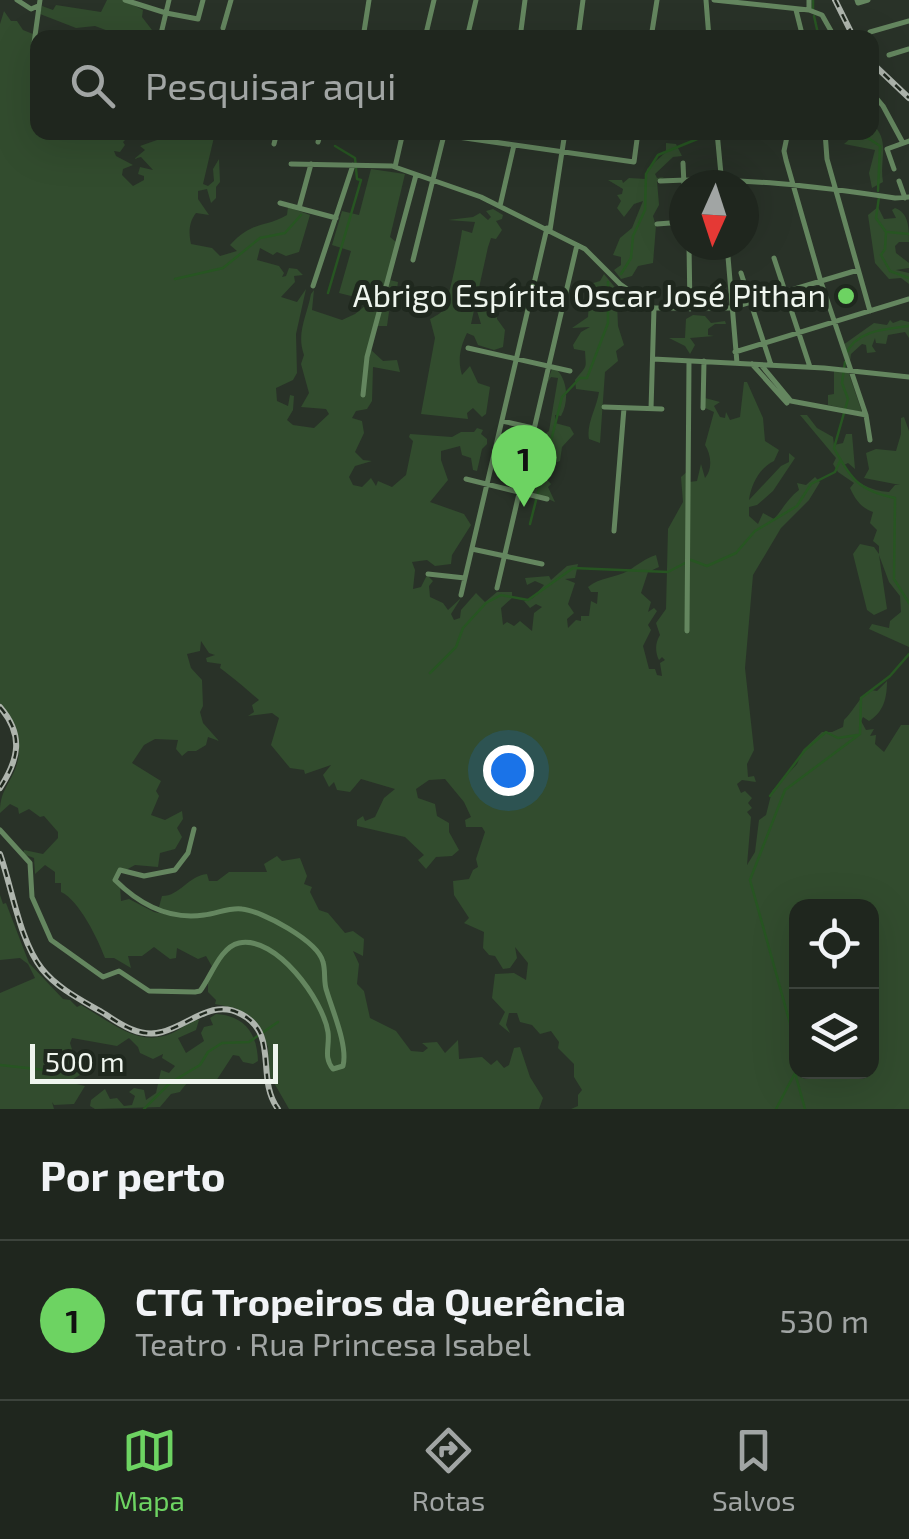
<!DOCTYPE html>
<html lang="pt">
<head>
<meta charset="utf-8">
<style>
	body { margin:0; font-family:"Exo 2",sans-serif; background:#272e27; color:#f1f3f6 }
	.controls { position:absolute; right:30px; bottom:30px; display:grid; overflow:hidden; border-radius:20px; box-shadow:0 10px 40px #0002 }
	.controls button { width:90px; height:90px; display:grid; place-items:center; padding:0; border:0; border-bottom:2px solid #3c433c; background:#1f261e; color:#f1f3f6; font:50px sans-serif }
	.compass { position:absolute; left:669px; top:170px; width:90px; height:90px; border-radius:50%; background:#1f261e; box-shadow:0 10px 40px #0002; rotate:183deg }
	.scale { position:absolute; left:30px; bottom:25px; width:248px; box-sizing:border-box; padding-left:10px; border:5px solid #eff5ee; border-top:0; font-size:28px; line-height:35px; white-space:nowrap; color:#eff5ee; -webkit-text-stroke:8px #1f281e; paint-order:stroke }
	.you { position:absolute; left:508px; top:770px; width:35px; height:35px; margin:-25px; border:8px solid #fff; border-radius:50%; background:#1a73e8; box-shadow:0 0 0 15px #1a73e833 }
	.badge { display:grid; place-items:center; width:65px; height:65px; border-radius:50%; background:#6dd362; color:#111; font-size:32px; font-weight:700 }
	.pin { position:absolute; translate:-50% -82px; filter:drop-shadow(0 2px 5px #0008) }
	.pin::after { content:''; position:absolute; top:52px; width:35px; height:30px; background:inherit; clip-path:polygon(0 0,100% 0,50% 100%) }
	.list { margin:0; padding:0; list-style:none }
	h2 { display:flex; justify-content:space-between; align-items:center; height:130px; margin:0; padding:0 40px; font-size:42px }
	h2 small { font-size:32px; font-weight:400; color:#a1a5a4 }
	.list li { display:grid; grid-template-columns:65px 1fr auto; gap:30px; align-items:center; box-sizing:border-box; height:160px; padding:0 40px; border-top:2px solid #3c433c }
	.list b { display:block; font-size:38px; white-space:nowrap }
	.list p { margin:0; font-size:32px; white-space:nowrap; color:#a1a5a4 }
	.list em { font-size:32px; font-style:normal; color:#a1a5a4 }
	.icon { flex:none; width:55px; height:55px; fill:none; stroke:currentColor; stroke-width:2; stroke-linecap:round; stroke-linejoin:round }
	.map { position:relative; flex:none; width:909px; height:1109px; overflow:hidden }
	.search { position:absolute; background:#1f261e; box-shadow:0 10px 40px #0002; left:30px; right:30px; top:30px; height:110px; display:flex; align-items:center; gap:25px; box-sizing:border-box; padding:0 35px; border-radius:20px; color:#a1a5a4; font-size:38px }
	.sheet { height:290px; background:#1f261e }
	nav { display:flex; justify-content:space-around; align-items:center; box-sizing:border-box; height:140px; border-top:2px solid #3c433c; background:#1f261e; font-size:28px; color:#a1a5a4 }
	nav a { display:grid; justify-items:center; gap:5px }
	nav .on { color:#6dd362 }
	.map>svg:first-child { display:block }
</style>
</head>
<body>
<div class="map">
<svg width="909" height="1109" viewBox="0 0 909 1109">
	<rect width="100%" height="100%" fill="#293228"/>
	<path fill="#324c2e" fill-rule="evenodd" d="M107,0H124L143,10L142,17L152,30L151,37H124L95,26L76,28L40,14L42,6L53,10L56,5L101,12Z
		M4,11L11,21H17L23,30L33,34L32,63L37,71L38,132L120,133L121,136L127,138L123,142L125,145L120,152L114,151L116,156L133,165L123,169L122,175L133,186L144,180V176L138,174L140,167L153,170L141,157L134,159L145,150L140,146L157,140L163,133H215L203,184L208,186L214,181L213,169L219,159L220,182L216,187V198L211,203L207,189L198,191V199L209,215L196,213C188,223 189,235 191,244L212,248L220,256L237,251L230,245C253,220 262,229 287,215L288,207L310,215L299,252L286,256L277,252L273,255L260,248L257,260L279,266L284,273L282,277L286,276L289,268L297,269L303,275L294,276L295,282L281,297L297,302L306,289L296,334L297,373L293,380L276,388L277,401L288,406L290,395L294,396L293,410L287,420L293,425L314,428L329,414L326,409L301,407L309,393L301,364L304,355C296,333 307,316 311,294L314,290L312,310L342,320L355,314L371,301L339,293L351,251L332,245L342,211L359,215L371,169L405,174L390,237L396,242L390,280L398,282L397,289L383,303L389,312L387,326H376L369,348L383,361L397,360L400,372L373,367L372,401L367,409L356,411L352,418L362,421L364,433L355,452L363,460L372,461L355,466L349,477L353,485L362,487L371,478L376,486L378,481L392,487L406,475L413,441L409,437L410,434L452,437L461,432H474L477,428L483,430L481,434L487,439V444L482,449L477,471L473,470L471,458L462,455L460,446L441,451V460L448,480L430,502L464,514L471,525L452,555L451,564L435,566L427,560L412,562L415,570L413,589L421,587L427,575L433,581L429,586L430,597L443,603L448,610L461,598L451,614L454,620L460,618L461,610L476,593L485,602L497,592H512V598L501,608L503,625L507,622L514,626L520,621L532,631L534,613L542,607L536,604L530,608L524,601L533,598L544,585L535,581L527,585L525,578L549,576L551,580L567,566L578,564L575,578L565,579L575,583L568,604L574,613L567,619L568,628L576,620L581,621V616H589L591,601L597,604L598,592H591L588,587C600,577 615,578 628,571C639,564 644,559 656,555L659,567L648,572L641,593L651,602L648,612L654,608L657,611L648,625L651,630L643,646L649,669H655L657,675L662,676L660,663L665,660L662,657L659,660C655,652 655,643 660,635L656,623L666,609L668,529L683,502L681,477L689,470V482L697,481L701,464L705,478C713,469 711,454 705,445L714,412L705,408V398L720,402L714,406L720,417L725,418L726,412L730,420L740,417L744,382H747L763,418L765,441L779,450L774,461C759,468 751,485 749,500L781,466L789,462V453L795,458L773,491L757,505L749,507V516L758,524L763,513L774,519C783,509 788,498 799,490L797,483L806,485L815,477L820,482L809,500L781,528L753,575L745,668L754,750L747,764L748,777L754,776L756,782L742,780L737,784L741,793L745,791L752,798L748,803L752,808L747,812L751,817L747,865L755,852L759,820L766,815L772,791L797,764L803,750L822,732H832L843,727L844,720C855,709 858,699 870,690L877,691L887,681C887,697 884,712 869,721L863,717L861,721L866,730L874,729L870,736L876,735L875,744L884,752L901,725H909V1109H571L578,1106V1095L582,1090L574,1077V1064L558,1048L559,1042L551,1031L540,1034L532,1025L520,1022L517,1013H509L506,1025L510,1033L499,1024L505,1012L492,998L495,974L514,973L526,980L528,963L515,947L517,958L510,968L503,969L495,956L489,955L483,948L484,932L464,923L469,918L454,895L453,881L469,879L473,870L478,867L476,859L485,832L482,827H466L465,820L471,817L464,802L445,779L429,780L416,789L418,798L435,804L437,816L449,823V832L459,850L452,856L436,857L426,869L418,860L424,855L405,837L357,826V820L363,816L365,821L375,817L384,798L395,789L361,779L350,792L337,790L334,782L329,787L323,775L331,765L305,774L304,770L290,768L271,745L279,718L272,713L248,716L254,712L252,705L259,700C245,688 235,679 220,668L221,664L207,662L206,658L215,655L209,653L201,641L200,651L187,654L191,668L202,680L203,706L200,712L203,723L219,741L208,737L206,745L196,751H188L182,756L176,749L178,740L155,739L144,745L132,763L161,781L156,791L159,796L151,815L165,820L182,811L183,819L177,828L182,837L175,849L160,853L158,867L135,865L115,876L120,886L121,901L129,899L154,912L175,916L159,907L162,896C180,896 188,876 207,874L209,881H217L229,872H267L264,864L277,856L282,861L300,858L307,876L304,884L312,887L310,892L319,910L328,913L345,933L353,931L364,939L363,956L353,951L359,964L357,984L364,991L370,1018L396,1031L411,1051L423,1052L428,1048L422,1043L437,1042L445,1053L458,1040L459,1059L482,1057L491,1065L497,1060L504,1068L509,1065L514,1048L520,1047L530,1077L543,1098L539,1109H289L269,1074L268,1047L255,1021L235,1008L215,1004L216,1000L208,992V983L214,970L206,956L198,959L177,948L176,958L170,959L154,947L142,956H128L131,968L114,958H105C98,939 79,900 61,892V883H55V872L45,865L35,874L34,858L23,854L24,850L43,854L58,838V832L44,816L40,817L29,809L19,814L18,808L10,804L0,813C0,795 5,790 13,774C26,747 16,726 0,703V24ZM796,906H872V1072H796Z
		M872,124C891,140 879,160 883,182L872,188L869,173L875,150L844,144L852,137L851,133L872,132Z
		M666,143L676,144L682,156L673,157L655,174L657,178L664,177L657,181L659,205L653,216L656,226L653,263L638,266L632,276L621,279L614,270L621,265V257L613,255L620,238L632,228L643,201L634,204L624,217L617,208L621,201L617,195L622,194L623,189L608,180H622L623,183L629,178L646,179L647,169L666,152Z
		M878,207L884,219L896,218L892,210L895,208C909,213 909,228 909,242H899L895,246L896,253L909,263V268L896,270L909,273V284L901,278L889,279L875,263L868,215Z
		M493,209L503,215L502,219L496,221L502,230L496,239L491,238L488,247L471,324H481L477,311L478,305L498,308L497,319L505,330L503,347L494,350L478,345L474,336L467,333C461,345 457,360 462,375L470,366L478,383L490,387L486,414L482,417L473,408L467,413L468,419L421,414L435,338L430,319C434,317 441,313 443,310C449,301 461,240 462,230L472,233L475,222L448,220L473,217L480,213L488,220L491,217L486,211Z
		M604,274L618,291L630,298L617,303L618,326L624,345L616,351L618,361L605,372L600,443L589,439C586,424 597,407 599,392L576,389L575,380C588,364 586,370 585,351L574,349L573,345L581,332L590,327L572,328L588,317L590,284L600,281Z
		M693,315L705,316L711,323L725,321L726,324H715L708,329V335L714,336L690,338L695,345L690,354L685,346L669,338H685L686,319Z
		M890,320L893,323L901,320L909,322V338L905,332L888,335L886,344L876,343L875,338L872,346L876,352L867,353L866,345L862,344L851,354L850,361L843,345L874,323L887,325Z
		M552,369H556C568,380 569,402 561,416L555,415V423L570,427L574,434L562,447L560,461L547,466L543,475L551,484L548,487L555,502L530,491L539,470L540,438L549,431L558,378L551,377L546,385Z
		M834,371H848L862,412L828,405V395L834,394Z
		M800,415H807L817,428L833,437L834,445L843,443L846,434H852L855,469L848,463L844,465C853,482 870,491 889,492L895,485H900L864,478L869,469L866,453L876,449L896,451L901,434V418L904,417L909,431V647L869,629L872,624L889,628L890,621L901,612L900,596L889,582L879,555L887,609L874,615L867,610L853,554L860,544L874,547L879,554V546L873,541L877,530L870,523L873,512C861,508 855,499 850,488L854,483L838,472L833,464L836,458Z
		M0,895L3,904L6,903L29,963L63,999L70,1000L77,1007L81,1005C123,1030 151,1057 194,1018L199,1020L196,1030L178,1038L186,1053L204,1041L201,1033L204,1027L213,1025L210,1018L216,1014C244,1016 257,1032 258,1061L253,1064L243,1062L239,1056L233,1055L216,1081C200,1081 191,1074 180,1092L171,1094L160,1107L95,1109L90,1106L91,1100L105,1089L110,1099L117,1098L124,1106L132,1105L135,1096L129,1092L134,1088L144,1090L146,1100L156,1093L161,1070L169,1073L175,1066L162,1058L163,1054L153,1059L140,1053L138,1047L129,1038L117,1046L72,1038L70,1043L80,1075L68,1082L85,1086L74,1104L54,1105L52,1102L54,1109H0V993L35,978L28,964L20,958L0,960Z"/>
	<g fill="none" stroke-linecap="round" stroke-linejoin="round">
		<path stroke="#275522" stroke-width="2.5" d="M813,0V8
			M814,16L819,38
			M859,132L880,146L878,191
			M879,197L876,218L886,232L885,249L881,255L890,271L909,278
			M888,232L909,234
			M621,274L631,258L633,236L645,210L646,174L658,155L712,133
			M175,279L223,268L260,238L285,233L301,215
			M328,293L361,180L357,179L355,158L335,146
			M846,354C856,330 886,329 909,326
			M845,362L842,383L848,399L834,448C851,480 860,491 895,498L894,579L909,603
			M530,524L562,397L580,378H587L608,323V282
			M691,560L707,566L736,553L755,531L797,506L811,484L835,472L840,461
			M430,673L456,647L463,628L486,603L501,595L528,600L573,568L668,572L685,563
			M770,796L805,750L826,732L838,738L857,735
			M0,1065L73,1073
			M795,1073L805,1109
			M144,1109L170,1083L200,1065L208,1052L222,1043L249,1042L278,1022
			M776,1109L795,1073L793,1034L750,880L785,790L860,734L861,698L890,676L909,654"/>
		<path stroke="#64865f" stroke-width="5" d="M17,0L31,9L38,6
			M125,0L166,13L198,19L203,0
			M706,0L709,38
			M714,0L809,10L822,15L835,38
			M809,0V10
			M857,0L858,3L868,0
			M796,10L803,38
			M223,28L231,0
			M870,32L909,21
			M160,38L169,0
			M363,38L369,0
			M425,38L434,0
			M467,38L476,0
			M520,38L525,0
			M578,38L583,0
			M651,38L657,0
			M889,55L909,49
			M38,56L33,50L40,0
			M872,93L883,106L903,143
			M717,132L722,185
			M788,132L784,151L786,160L821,282L866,415L870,440
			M825,132L827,159L870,311
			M444,135L634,162L638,132
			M318,142L321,132
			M274,144L277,132
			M683,163L684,185
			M291,164L392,166L481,197L585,249L620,284L654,308
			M395,167L403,132
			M894,169L887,149L909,141
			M660,181C741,177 816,186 895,198L909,197
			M899,181L905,198
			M280,203L336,218
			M500,206L514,145
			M299,208L311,164
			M657,224L684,222
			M550,230L565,132
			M689,245L690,309
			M727,245L737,363
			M774,258L810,367
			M413,260L444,135
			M741,273L771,365
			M313,286L353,165
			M531,294L562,302
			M654,308H731L858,270
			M468,348L570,371
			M735,352L909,299
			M653,359L824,368L909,377
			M752,364L787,403
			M762,366L791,401L866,415
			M363,395L367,357L416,175
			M604,407L662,409
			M703,408L704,361
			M651,409L654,308
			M502,421L533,428
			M466,479L547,499
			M614,531L624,408
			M472,549L542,564
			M428,574L465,578
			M497,588L577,245
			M461,595L547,228
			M687,631L689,361
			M0,830L30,863L32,897L51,940L103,977L119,971L149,991L195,992L200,991C211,977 220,947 239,943C276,935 323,1000 328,1032C330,1046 323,1057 333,1069L343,1066C348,1046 333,1012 327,992C323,982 326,972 323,962C318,941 262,911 242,909C230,907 216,914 204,915C169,920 139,904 115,880L120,870L144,876L175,870L188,853L194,829"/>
		<g stroke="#aeb5ad" stroke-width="6">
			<path id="rail" d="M835,0L854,38
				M872,63L909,98
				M0,707C24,735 19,759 0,788
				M0,854C12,888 20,942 42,969C58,989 83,1001 105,1014C121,1025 141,1038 162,1032C188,1026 212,998 241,1014C280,1034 255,1078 278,1109"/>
		</g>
		<use href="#rail" stroke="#1f281e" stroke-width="2.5" stroke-dasharray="8" stroke-linecap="butt"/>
	</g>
	<circle fill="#6dd362" stroke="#1f281e" stroke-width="4" cx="846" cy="296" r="10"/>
	<g text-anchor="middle" stroke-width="10" stroke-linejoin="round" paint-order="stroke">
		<g font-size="32" fill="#eff5ee" stroke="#1f281e" text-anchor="end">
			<text x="826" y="307">Abrigo Espírita Oscar José Pithan</text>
		</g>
	</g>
</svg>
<div class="controls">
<button><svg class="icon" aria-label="locate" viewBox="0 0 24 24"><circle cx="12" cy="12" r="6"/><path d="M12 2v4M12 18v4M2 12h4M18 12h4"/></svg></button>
<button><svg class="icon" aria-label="layers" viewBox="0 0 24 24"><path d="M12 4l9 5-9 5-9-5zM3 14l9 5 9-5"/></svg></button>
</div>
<svg class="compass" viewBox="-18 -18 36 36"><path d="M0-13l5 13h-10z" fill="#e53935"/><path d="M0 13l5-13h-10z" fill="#a1a5a4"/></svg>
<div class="scale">500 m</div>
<div class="you"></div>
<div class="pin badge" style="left:524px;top:507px">1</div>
<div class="search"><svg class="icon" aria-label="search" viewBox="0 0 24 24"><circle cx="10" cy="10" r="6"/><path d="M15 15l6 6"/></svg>Pesquisar aqui</div>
</div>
<section class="sheet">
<h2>Por perto<small></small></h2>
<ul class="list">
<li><span class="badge">1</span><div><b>CTG Tropeiros da Querência</b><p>Teatro · Rua Princesa Isabel</p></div><em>530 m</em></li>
</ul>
</section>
<nav>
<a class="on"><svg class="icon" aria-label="map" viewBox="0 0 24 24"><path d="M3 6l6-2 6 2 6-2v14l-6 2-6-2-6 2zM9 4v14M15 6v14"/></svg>Mapa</a>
<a><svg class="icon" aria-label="directions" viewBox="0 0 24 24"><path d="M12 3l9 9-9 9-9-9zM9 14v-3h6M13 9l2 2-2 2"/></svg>Rotas</a>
<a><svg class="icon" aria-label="saved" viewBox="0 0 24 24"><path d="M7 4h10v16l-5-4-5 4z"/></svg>Salvos</a>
</nav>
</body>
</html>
